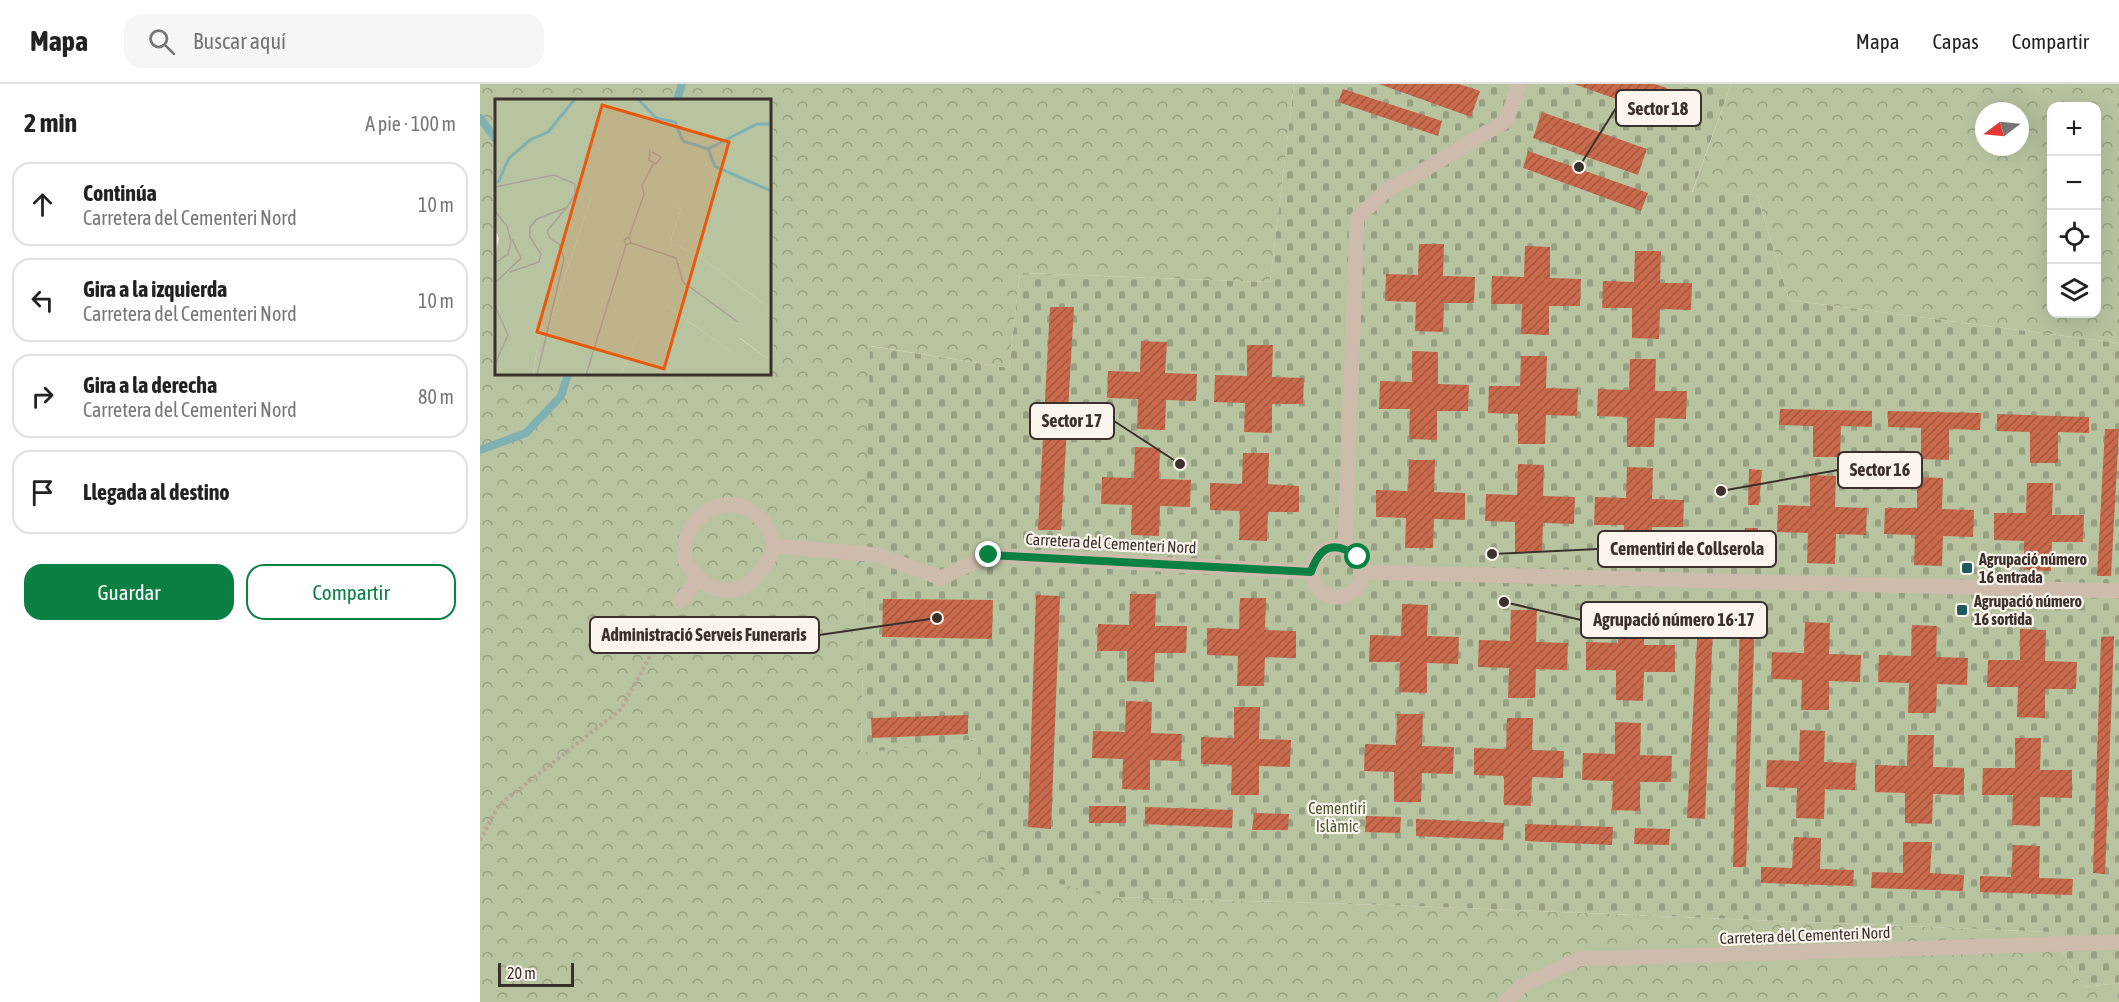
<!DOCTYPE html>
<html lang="es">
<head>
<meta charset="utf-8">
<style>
	body { margin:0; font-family:"Asap Condensed",sans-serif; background:#f6f6f6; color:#222 }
	.controls { position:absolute; right:18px; top:18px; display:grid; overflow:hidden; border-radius:12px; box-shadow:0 6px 24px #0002 }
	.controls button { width:54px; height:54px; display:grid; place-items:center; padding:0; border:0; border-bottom:2px solid #e0e0e0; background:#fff; color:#222; font:30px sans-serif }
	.compass { position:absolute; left:1495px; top:18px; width:54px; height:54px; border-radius:50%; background:#fff; box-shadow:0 6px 24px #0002; rotate:254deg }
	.scale { position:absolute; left:18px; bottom:15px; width:76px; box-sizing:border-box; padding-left:6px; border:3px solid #3b302b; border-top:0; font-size:16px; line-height:21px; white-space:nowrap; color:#3b302b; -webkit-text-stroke:4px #fbf5ee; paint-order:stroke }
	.stop { position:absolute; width:18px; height:18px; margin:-14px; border:4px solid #0b8043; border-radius:50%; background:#fff }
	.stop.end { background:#0b8043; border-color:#fff; box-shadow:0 2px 6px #0008 }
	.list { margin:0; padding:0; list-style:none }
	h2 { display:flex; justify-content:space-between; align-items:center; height:78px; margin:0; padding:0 24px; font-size:26px }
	h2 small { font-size:20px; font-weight:400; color:#767676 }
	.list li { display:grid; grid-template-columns:39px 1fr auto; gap:18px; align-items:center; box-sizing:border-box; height:84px; margin:0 12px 12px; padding:0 12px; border:2px solid #e0e0e0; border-radius:18px }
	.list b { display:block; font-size:22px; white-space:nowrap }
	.list p { margin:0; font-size:20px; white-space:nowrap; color:#767676 }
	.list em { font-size:20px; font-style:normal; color:#767676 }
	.actions { display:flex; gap:12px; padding:18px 24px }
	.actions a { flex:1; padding:14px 0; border:2px solid #0b8043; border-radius:18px; text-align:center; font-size:21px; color:#0b8043 }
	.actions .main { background:#0b8043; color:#fff }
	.icon { flex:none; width:33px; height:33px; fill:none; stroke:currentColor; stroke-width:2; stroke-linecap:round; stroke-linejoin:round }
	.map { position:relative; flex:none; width:1639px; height:918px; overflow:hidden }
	header { display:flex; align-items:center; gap:36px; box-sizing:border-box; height:84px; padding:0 30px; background:#fff; border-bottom:2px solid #e0e0e0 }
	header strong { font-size:28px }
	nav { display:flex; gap:33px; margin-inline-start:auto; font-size:21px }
	.search { width:420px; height:54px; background:#f6f6f6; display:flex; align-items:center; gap:15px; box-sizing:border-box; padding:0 21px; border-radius:18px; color:#767676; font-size:22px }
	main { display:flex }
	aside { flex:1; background:#fff }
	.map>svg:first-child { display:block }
</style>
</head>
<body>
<header>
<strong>Mapa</strong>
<div class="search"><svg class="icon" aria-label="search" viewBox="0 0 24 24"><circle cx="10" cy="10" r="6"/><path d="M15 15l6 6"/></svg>Buscar aquí</div>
<nav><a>Mapa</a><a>Capas</a><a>Compartir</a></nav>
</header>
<main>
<aside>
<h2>2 min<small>A pie · 100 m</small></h2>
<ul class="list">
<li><svg class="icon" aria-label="ahead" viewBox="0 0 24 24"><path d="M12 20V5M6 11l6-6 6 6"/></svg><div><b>Continúa</b><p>Carretera del Cementeri Nord</p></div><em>10 m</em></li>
<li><svg class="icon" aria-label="left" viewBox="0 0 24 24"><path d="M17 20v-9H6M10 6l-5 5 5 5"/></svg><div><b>Gira a la izquierda</b><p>Carretera del Cementeri Nord</p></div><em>10 m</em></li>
<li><svg class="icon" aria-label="right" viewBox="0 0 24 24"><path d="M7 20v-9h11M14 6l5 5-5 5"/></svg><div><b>Gira a la derecha</b><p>Carretera del Cementeri Nord</p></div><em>80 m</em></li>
<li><svg class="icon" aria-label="arrive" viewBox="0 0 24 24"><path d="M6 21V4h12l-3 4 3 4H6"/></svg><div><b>Llegada al destino</b></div></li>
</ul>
<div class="actions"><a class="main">Guardar</a><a>Compartir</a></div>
</aside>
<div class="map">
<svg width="1639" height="918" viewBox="0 0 1639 918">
	<defs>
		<pattern id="forest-crowns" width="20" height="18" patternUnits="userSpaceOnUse" patternTransform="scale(1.5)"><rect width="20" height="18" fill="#b8c4a0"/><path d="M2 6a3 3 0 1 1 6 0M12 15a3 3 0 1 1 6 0" fill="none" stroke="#97a083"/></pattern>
		<pattern id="cemetery-stones" width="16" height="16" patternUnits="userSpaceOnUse" patternTransform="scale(1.5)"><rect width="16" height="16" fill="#b8c4a0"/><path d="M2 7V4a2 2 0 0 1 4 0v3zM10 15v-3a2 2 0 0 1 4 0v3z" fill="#97a083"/></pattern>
		<pattern id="building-hatch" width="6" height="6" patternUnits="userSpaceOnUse" patternTransform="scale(1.5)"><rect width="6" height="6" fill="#c8694b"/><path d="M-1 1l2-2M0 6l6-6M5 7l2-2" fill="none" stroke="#a4573f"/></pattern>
	</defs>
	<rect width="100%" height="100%" fill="#f4ebe1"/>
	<path fill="url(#forest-crowns)" fill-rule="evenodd" d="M0,0H814L790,198L540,189L529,284L391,262L381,668L497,655L633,813L906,821L1570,848L1604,903L1639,899V918H0ZM16,16H290V290H16Z
		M1251,0H1639V259L1309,216L1277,111L1212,109ZM1572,22H1616V230H1572ZM1504,27H1540V63H1504Z"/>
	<path fill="url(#cemetery-stones)" d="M814,0H1251L1212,108L1277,111L1309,216L1639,259V899L1604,903L1570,848L906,821L633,813L509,782L497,655L381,669L390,262L529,284L540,189L790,198Z"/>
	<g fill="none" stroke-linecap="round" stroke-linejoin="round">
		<path stroke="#7fb0b2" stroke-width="8" d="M197,16L202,0
			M0,34L16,55
			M0,366L46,349L81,312L88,290"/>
	</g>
	<path fill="url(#building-hatch)" d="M899,0H979L1000,7L991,33Z
		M1094,0H1174L1187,4L1178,30Z
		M863,5L962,37L958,52L858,18Z
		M1062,28L1167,65L1158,91L1053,54Z
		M1048,67L1168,109L1161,127L1043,84Z
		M939,160H964L963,192L995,193L994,219H964L963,248L935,247L936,218L905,217L906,190L938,191Z
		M1045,162L1070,163V194L1101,195L1100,222H1069V251L1041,250L1042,220H1011L1012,192L1044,193Z
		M1155,167H1181L1180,199H1212L1211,226L1180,225L1179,255L1152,254V224H1122L1123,197L1154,198Z
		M570,223H594L581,446H558Z
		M661,257L687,258L685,289L717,290L716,317L686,316L685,346L657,345L658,315L627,314L628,287L660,288Z
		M767,261H793L792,293L824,294L823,320H792V349L764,348L765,319L734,318L735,291L767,292Z
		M932,267L958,268V300L989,301L988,327H957V356L929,355L930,325H899L900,297L932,298Z
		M1041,272H1067L1066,304L1098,305L1097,332L1066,331L1065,360H1038V330L1008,329L1009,302H1040Z
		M1150,275H1176L1175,307H1207L1206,335L1175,334L1174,363H1147V333L1117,332L1118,305L1149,306Z
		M1300,325L1392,327V343L1361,342L1360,373H1333V342L1299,341Z
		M1408,327L1501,329L1500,346L1469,345V376L1441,375V344L1408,343Z
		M1517,330L1609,333V349L1578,348V379H1550V348L1517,347Z
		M1625,345H1639L1631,492H1617Z
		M655,363L680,364L679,395L711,396L710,423L680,422L679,452L651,451L652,421L621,420L622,393L654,394Z
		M763,369H789L788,400L819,402V428H788L787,457L759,456L760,427L730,426V399L762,400Z
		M929,376H955L954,408L985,409V436L954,435L953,464H925L926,434L896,433V406L928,407Z
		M1038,380L1064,381L1063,412L1095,413L1094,440L1063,439L1062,468H1035V438L1005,437L1006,410L1037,411Z
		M1147,383L1173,384L1172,415L1204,416L1203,443H1172L1171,472L1144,471V441H1114L1115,413L1146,414Z
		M1269,385L1282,386L1279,421H1268Z
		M1330,391L1356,392L1355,423L1387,424L1386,451L1356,450L1355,480L1327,479L1328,449L1297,448L1298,421L1330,422Z
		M1437,393L1463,394L1462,425L1494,426L1493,453L1463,452L1462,482L1434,481L1435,451L1404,450L1405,424H1437Z
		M1547,399H1573L1572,431H1604L1603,458H1572L1571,487L1544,486V457L1514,456V429H1546Z
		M1265,444H1278V482H1265Z
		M650,510H676L675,542H707L706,569H675L674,598L647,597V567H617L618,540L649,541Z
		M556,511L580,512L571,745L548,743Z
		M760,514H786L785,546L816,547V574L785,573L784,602H757L758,572L727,571V544L759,545Z
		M403,515L513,516L512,555L402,553Z
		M922,520L948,521L947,552L979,553L978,580L947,579V609L919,608L920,578H889L890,551L921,552Z
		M1031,526H1057L1056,558L1088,559L1087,586L1056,585L1055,614H1028L1029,584L998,583L999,556L1030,557Z
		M1139,528L1165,529L1164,561H1195V588H1164L1163,617L1136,616V586H1106V558L1138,559Z
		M1260,535L1275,536L1266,783H1253Z
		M1325,538L1350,539L1349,570L1381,571L1380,598L1349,597V626H1321L1322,596L1291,595L1292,568L1324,569Z
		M1218,540L1233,541L1225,735L1207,734Z
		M1432,541L1457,542L1456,573L1488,574L1487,601L1457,600L1456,629H1428L1429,599L1398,598L1399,571L1431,572Z
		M1540,545L1566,546L1565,577L1597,578L1596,605H1565V634L1537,633L1538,603H1507L1508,576H1540Z
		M1634,552L1625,790L1613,789L1621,553Z
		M646,617L672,618L671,649L702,650L701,677L670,676V706L642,705L643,675L612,674L613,647L645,648Z
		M754,623H780L779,655L811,656L810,683L779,682V711H751L752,681L721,680V653L754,654Z
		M917,630H943L942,662L974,663L973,690L942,689L941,718H914V688L884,687L885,660L916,661Z
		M488,631V650L392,654L391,634Z
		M1027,634H1053L1052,666L1084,667L1083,694L1052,693L1051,722L1024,721V692L994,691V664L1026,665Z
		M1135,638L1161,639L1160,671L1192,672L1191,698H1160V727L1132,726L1133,697L1102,696L1103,669L1135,670Z
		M1320,646L1345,647L1344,678L1376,679L1375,706L1345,705L1344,735L1316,734L1317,704L1286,703L1287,676L1319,677Z
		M1428,651H1454L1453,683L1484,684V711L1453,710L1452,740L1425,739V709L1395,708V681L1427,682Z
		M1535,654H1561L1560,686H1592V714L1560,713V742L1532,741L1533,711H1502L1503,684H1535Z
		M609,722H646V739H609Z
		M665,723L753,726L752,744L665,740Z
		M774,729L809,730L808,746H772Z
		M886,732L921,733L920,749L885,748Z
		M936,735L1024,739L1023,756L936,752Z
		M1045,740L1133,743L1132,761L1045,757Z
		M1155,744L1190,745L1189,761L1154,760Z
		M1314,753L1341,754L1340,785L1374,786L1373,802L1281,799V783L1312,784Z
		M1423,758H1452L1450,789L1484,791L1483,807L1391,804L1392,788L1423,789Z
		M1533,761L1560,762L1559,794L1593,795L1592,811L1500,808V792L1531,793Z"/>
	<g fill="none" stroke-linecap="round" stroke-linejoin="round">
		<path stroke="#b9a596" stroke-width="4" stroke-dasharray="3 3" stroke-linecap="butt" d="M0,756L19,721L141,625L191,534"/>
		<path stroke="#cdbbac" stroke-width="15" d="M865,464L877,134L908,105L937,90L1027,36L1039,0"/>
		<path stroke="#cdbbac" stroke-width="15" d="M295,462L398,471L461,494L509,471L831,488
			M832 488a25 25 0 1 1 50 0a25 25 0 1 1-50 0Z
			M882,488L1639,507
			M200,517L218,495C256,521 279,498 295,462C290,449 285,437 273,428C245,408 207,431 205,462C205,466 204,472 205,476C208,482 214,489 218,495
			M1025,918L1043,901L1099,875L1639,858"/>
	</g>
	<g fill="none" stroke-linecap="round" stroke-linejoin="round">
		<path stroke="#0b8043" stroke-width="8" d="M509,471L831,488C840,461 855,456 878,473"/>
	</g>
	<g fill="#1f5a5e" stroke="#fbf5ee" stroke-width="2">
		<rect x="1481" y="478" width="12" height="12" rx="3"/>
		<rect x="1476" y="520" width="12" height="12" rx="3"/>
	</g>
	<g text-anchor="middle" stroke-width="4.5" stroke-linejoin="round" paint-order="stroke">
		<g font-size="16" fill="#3b302b" stroke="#fbf5ee">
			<text transform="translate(631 459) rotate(3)" y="6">Carretera del Cementeri Nord</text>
			<text transform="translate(1325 851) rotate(-2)" y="6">Carretera del Cementeri Nord</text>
		</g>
		<g font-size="16" font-weight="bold" fill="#3b302b" stroke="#fbf5ee" text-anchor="start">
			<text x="1499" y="481">Agrupació número<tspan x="1499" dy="18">16 entrada</tspan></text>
			<text x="1494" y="523">Agrupació número<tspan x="1494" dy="18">16 sortida</tspan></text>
		</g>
		<g font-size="16" fill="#4a5a2e" stroke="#fbf5ee">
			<text x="857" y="730">Cementiri<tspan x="857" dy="18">Islàmic</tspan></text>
		</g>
	</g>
	<g transform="translate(15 15)">
		<rect width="276" height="276" fill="#f4ebe1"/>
		<path d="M0,0H276V210L201,155L175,144L186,110L124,86L96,98L54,226L45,229L38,276H0V156L4,139L0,130ZM171,206L235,252L244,239L272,259L276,254V276H126L152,215Z" fill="#b8c4a0"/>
		<path d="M126,69L182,86L174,105L186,110L175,144L201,155L276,210V254L272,259L245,239L235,252L171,206L168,215L152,216L126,276H38L45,229L54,226L96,98L106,82L124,85Z" fill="#b8c4a0"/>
		<path fill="none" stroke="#7fb0b2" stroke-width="3" d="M143,0L161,19L180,23L188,42L213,50L220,67L276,92M213,50L262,25H276M3,84L14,59L35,41L53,33L80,0"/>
		<path fill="none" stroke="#aaa098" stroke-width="1.5" d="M155,50L154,61L161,65L166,58L157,53M0,88L59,76L80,85V95L72,108L52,132L55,139L64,145L69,160L42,276M0,112L12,127L16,143L13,155L0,164M136,144L181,159L188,183L243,223M131,146L129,141L134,138L149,95L147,87L158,65M15,173L44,163L46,155L35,138V128L42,120L70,109M0,184L26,159L17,140M0,207L13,236L0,265M91,276L131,146L136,144L134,138"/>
		<path fill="#e8590c" fill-opacity="0.15" stroke="#e8590c" stroke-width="3" d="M107,6L234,43L169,270L42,233Z"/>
		<rect width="276" height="276" fill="none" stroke="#3b302b" stroke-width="3"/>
	</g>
	<path fill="none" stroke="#3b302b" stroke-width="2" d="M1099 83L1136 24M700 380L634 337M1241 407L1358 386M1012 470L1118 465M1024 518L1101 536M457 534L339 551"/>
	<g fill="#3b302b" stroke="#fbf5ee" stroke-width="2">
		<circle cx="1099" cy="83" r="6"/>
		<circle cx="700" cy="380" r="6"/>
		<circle cx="1241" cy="407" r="6"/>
		<circle cx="1012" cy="470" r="6"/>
		<circle cx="1024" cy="518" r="6"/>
		<circle cx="457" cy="534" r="6"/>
	</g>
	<g fill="#fbf5ee" stroke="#3b302b" stroke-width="2">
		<rect x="1136" y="6" width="85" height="36" rx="6"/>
		<rect x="550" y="319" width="84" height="36" rx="6"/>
		<rect x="1358" y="368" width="84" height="36" rx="6"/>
		<rect x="1118" y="447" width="178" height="36" rx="6"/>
		<rect x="1101" y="518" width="186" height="36" rx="6"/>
		<rect x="110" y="533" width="229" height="36" rx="6"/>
	</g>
	<g font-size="18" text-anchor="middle" font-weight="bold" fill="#3b302b">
		<text x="1178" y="31">Sector 18</text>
		<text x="592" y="343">Sector 17</text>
		<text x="1400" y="392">Sector 16</text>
		<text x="1207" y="471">Cementiri de Collserola</text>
		<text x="1194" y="542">Agrupació número 16·17</text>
		<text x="224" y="557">Administració Serveis Funeraris</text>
	</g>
</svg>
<div class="controls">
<button>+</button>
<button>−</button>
<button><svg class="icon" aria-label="locate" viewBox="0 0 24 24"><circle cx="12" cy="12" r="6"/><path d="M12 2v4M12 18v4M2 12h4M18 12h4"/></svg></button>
<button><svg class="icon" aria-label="layers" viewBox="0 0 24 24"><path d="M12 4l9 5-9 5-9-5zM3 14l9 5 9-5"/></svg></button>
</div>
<svg class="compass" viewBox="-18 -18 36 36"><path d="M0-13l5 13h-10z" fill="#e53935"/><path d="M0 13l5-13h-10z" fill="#767676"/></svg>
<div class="scale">20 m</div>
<div class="stop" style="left:878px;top:473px"></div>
<div class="stop end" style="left:509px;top:471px"></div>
</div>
</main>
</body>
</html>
